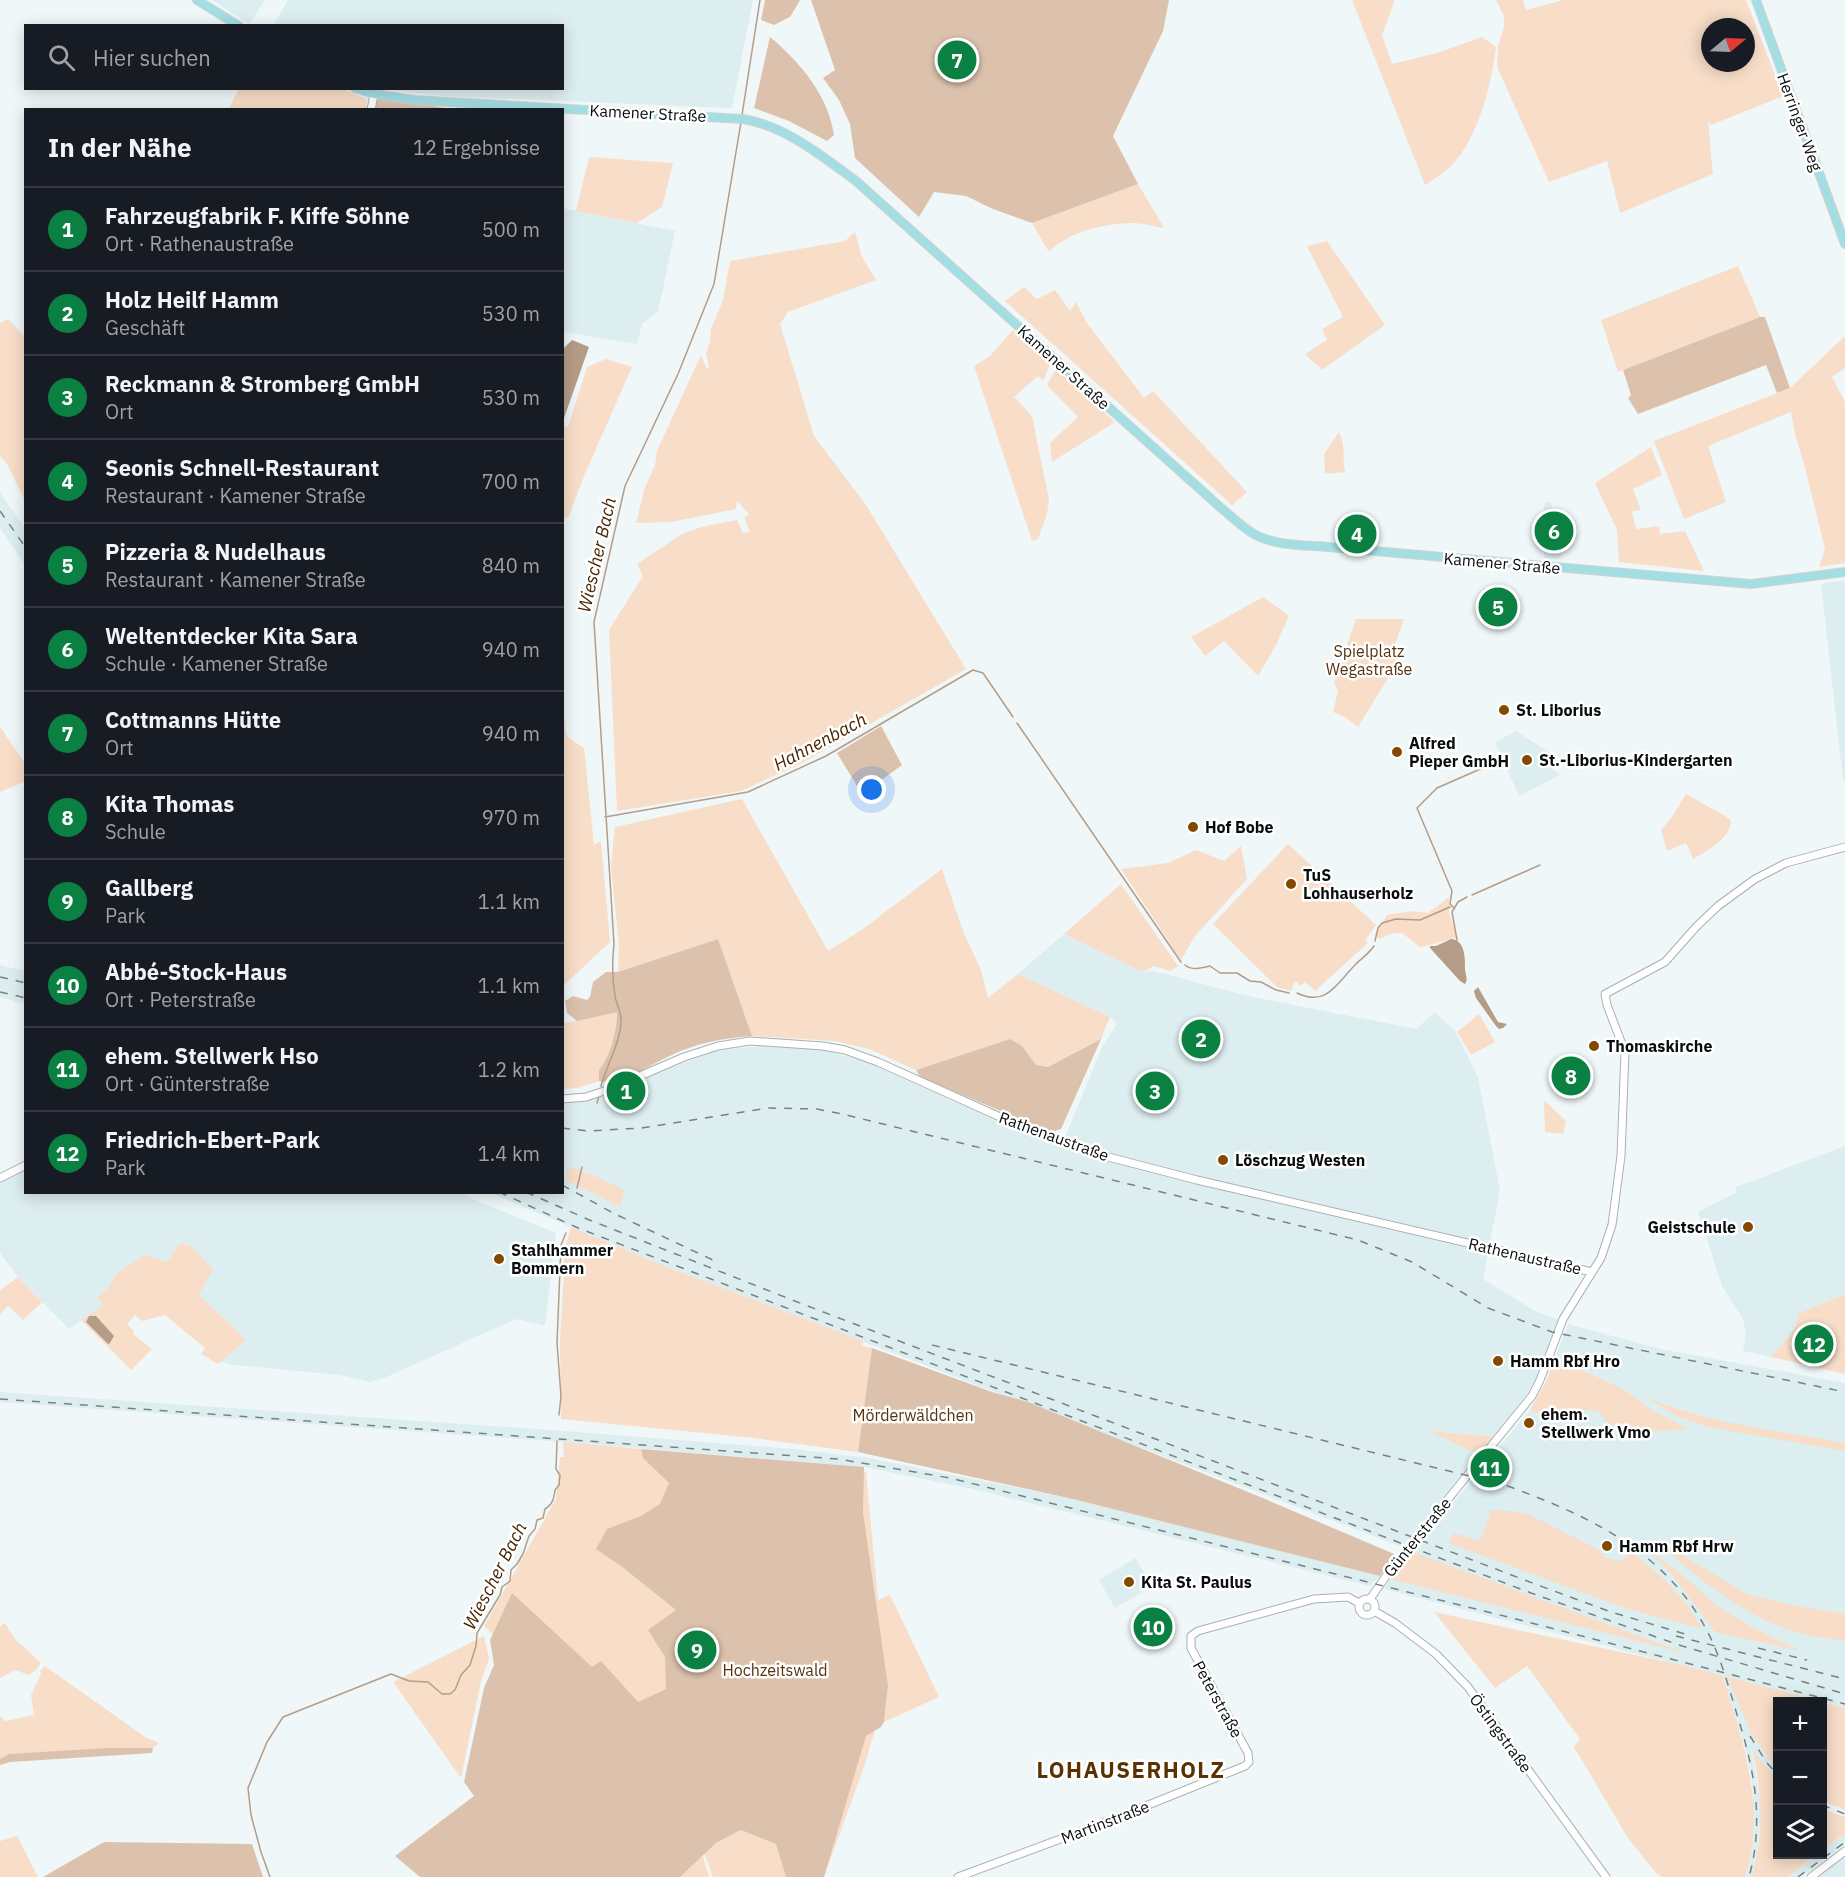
<!DOCTYPE html>
<html lang="de">
<head>
<meta charset="utf-8">
<style>
	body { margin:0; font-family:"IBM Plex Sans",sans-serif; background:#242831; color:#f1f3f6 }
	.controls { position:absolute; right:18px; bottom:18px; display:grid; overflow:hidden; border-radius:0px; box-shadow:0 3px 15px #0003 }
	.controls button { width:54px; height:54px; display:grid; place-items:center; padding:0; border:0; border-bottom:2px solid #363941; background:#171b24; color:#f1f3f6; font:30px sans-serif }
	.compass { position:absolute; left:1701px; top:18px; width:54px; height:54px; border-radius:50%; background:#171b24; box-shadow:0 3px 15px #0003; rotate:71deg }
	.you { position:absolute; left:872px; top:790px; width:21px; height:21px; margin:-15px; border:4px solid #fff; border-radius:50%; background:#1a73e8; box-shadow:0 0 0 9px #1a73e833 }
	.badge { display:grid; place-items:center; width:39px; height:39px; border-radius:50%; background:#0b8043; color:#fff; font-size:20px; font-weight:700 }
	.pin { position:absolute; translate:-50% -50%; border:3px solid #fff; box-shadow:0 2px 6px #0006 }
	.list { margin:0; padding:0; list-style:none }
	h2 { display:flex; justify-content:space-between; align-items:center; height:78px; margin:0; padding:0 24px; font-size:26px }
	h2 small { font-size:20px; font-weight:400; color:#9ea1a6 }
	.list li { display:grid; grid-template-columns:39px 1fr auto; gap:18px; align-items:center; box-sizing:border-box; height:84px; padding:0 24px; border-top:2px solid #363941 }
	.list b { display:block; font-size:22px; white-space:nowrap }
	.list p { margin:0; font-size:20px; white-space:nowrap; color:#9ea1a6 }
	.list em { font-size:20px; font-style:normal; color:#9ea1a6 }
	.icon { flex:none; width:33px; height:33px; fill:none; stroke:currentColor; stroke-width:2; stroke-linecap:round; stroke-linejoin:round }
	.map { position:relative; flex:none; width:1845px; height:1877px; overflow:hidden }
	.search { position:absolute; background:#171b24; box-shadow:0 3px 15px #0003; left:24px; top:24px; width:540px; height:66px; display:flex; align-items:center; gap:15px; box-sizing:border-box; padding:0 21px; border-radius:0px; color:#9ea1a6; font-size:22px }
	.panel { position:absolute; background:#171b24; box-shadow:0 3px 15px #0003; left:24px; top:108px; width:540px; height:1086px; border-radius:0px }
	.map>svg:first-child { display:block }
</style>
</head>
<body>
<div class="map">
<svg width="1845" height="1877" viewBox="0 0 1845 1877">
	<rect width="100%" height="100%" fill="#f0f7f8"/>
	<path fill="#ddeef0" d="M212,0H265L249,24Z
		M288,0H753L732,108L439,96L387,89L562,88V26H273Z
		M562,208L675,231L658,312L642,324L637,344L563,332Z
		M0,493L25,528V565L0,528Z
		M1550,502L1565,535L1561,559L1544,558V503Z
		M1845,580V780H1843L1821,584Z
		M1516,731L1553,755L1548,765L1560,775L1519,796L1495,742Z
		M1064,934L1142,972L1154,971L1244,995L1416,1029L1435,1012L1455,1031L1478,1077L1500,1190L1483,1279L1537,1312L1558,1320L1537,1376L1526,1396L1402,1547L662,1265L490,1193L562,1192L563,1102L585,1101L634,1083L714,1051L761,1046L818,1049L864,1061L962,1105L1062,1145L1101,1049L1117,1024L1110,1017L1018,974Z
		M0,965L25,971V1004L0,997Z
		M1589,1061L1590,1064L1585,1065L1587,1094L1559,1095L1554,1066Z
		M1845,1146V1294L1799,1313L1794,1330L1771,1357L1743,1351L1746,1332L1743,1319L1722,1286L1698,1212L1737,1192L1736,1187Z
		M25,1169L26,1192L462,1193L473,1199L556,1233L545,1326L516,1319L384,1378L369,1382L339,1375L235,1365L220,1362L246,1340L199,1295L177,1246L167,1262L116,1273L108,1288L97,1298L103,1305L69,1329L18,1277L0,1253V1182Z
		M1568,1324L1661,1349L1845,1383V1708L1728,1678L1752,1735L1777,1770V1780L1752,1751L1761,1808L1757,1857L1752,1877H1745L1751,1855L1753,1794L1751,1774L1743,1741L1723,1676L1384,1589L1390,1579L1530,1410L1546,1382Z
		M0,1392L565,1431L794,1449L868,1458L1073,1499L1380,1576L1370,1586L973,1489L864,1467L563,1442L0,1402Z
		M1135,1558L1144,1572L1155,1578L1158,1584L1115,1608L1099,1580Z
		M1845,1834V1844L1802,1877H1788L1815,1855L1822,1854L1823,1849Z
		M1845,1852V1877H1811Z"/>
	<path fill="#f8dec8" fill-rule="evenodd" d="M1352,0H1395L1382,35L1392,64L1437,53L1482,37L1496,47C1492,83 1478,138 1452,165C1444,173 1434,179 1425,185Z
		M1496,0H1523L1526,10L1563,0H1746L1783,96L1711,125L1708,121L1713,174L1620,213L1607,161L1549,182L1497,67L1498,47L1504,26V16ZM1710,27H1746V63H1710Z
		M239,88L343,89L367,99L366,109H229Z
		M589,157L673,163L662,207L637,223L576,211Z
		M1138,184L1164,228C1153,226 1142,223 1131,223C1104,224 1067,232 1049,252L1032,223Z
		M855,232L862,257L876,280L788,312L780,324L814,436L866,505L966,669L802,763L741,791L617,811L609,630L643,576L637,564L682,534L701,527L737,520L743,533L750,532L744,518L749,514L737,501L736,509L671,522L636,523L645,487L655,465L657,451L701,355L707,369L709,368L706,353L710,342L711,329L723,300L730,261L845,241Z
		M1327,241L1385,325L1322,370L1305,354L1327,340L1322,329L1343,317L1307,246Z
		M1738,266L1760,317L1618,372L1601,320Z
		M1024,287L1037,299L1055,290L1070,311L1076,302L1087,323L1144,398L1153,391L1247,492L1232,505L1005,301Z
		M8,319L25,337V501L7,464L0,456V323Z
		M1013,330L1050,364L1043,381L1038,376L1014,397L1032,416L1049,500L1047,514L1038,539L1032,541L974,366L990,356Z
		M1845,336V368L1832,377L1845,402V563L1819,567L1825,549L1803,460L1795,435L1791,412L1708,446L1726,502L1684,519L1654,441L1790,388Z
		M606,359L632,367L584,476L569,516L563,519V426L568,427L587,367Z
		M1056,369L1115,422L1052,462L1050,443L1078,417L1047,385Z
		M1339,432C1346,445 1342,458 1345,472L1325,474L1324,454Z
		M1651,447L1662,475L1633,489L1641,510L1632,511L1636,529L1659,526L1660,534L1685,531L1704,571L1619,562L1617,530L1595,483Z
		M1263,597L1289,616L1275,647L1258,676L1224,641L1205,656L1191,637Z
		M1356,619H1404L1393,650L1401,657L1358,727L1345,717L1333,712L1338,691L1334,683Z
		M563,711L567,737L584,748L594,845L601,841L610,942L563,986Z
		M0,727L25,763L26,781L0,792Z
		M1686,794L1730,819L1731,823C1728,840 1707,851 1693,859L1686,843L1667,851L1661,830L1672,817Z
		M742,799L828,951L863,929L942,869L963,931L981,970L988,998L1018,974L1110,1017L1101,1039L1048,1067L1036,1065L1022,1046L1010,1039L916,1070L869,1049L835,1041L752,1036L718,939L618,972L619,946L611,866L615,827Z
		M1288,844L1376,925L1365,940L1368,943L1315,991L1305,982L1301,986L1295,981L1291,991L1277,987L1213,924Z
		M1241,846L1247,879L1195,936L1181,960L1121,869L1168,863L1196,850L1224,861Z
		M1121,884L1178,966L1170,971L1154,966L1142,972L1064,934Z
		M1449,897V914L1458,938C1445,939 1433,945 1420,947L1402,933H1394L1379,939L1375,934L1387,915L1412,911L1428,913Z
		M617,1011C617,1030 612,1056 599,1070V1081L578,1088L563,1089L562,1024Z
		M1479,1014L1495,1042L1471,1055L1457,1032Z
		M1545,1101L1566,1121L1563,1134L1545,1132L1544,1105Z
		M568,1166L595,1176L624,1190L620,1207L566,1180Z
		M571,1227L662,1265L863,1341L862,1346L872,1348L858,1452L745,1437L561,1419L560,1343L565,1247Z
		M182,1243L192,1247L213,1269L199,1295L246,1340L218,1364L201,1354L205,1348L165,1315L142,1321L135,1315L127,1324L134,1331L133,1334L152,1349L131,1370L81,1320L103,1305L97,1298L108,1288L116,1274L145,1255L167,1262L177,1246Z
		M18,1277L42,1302L23,1320L8,1306L0,1314V1290Z
		M1845,1294V1374L1771,1357L1794,1330L1799,1313Z
		M1555,1358L1623,1389L1652,1410L1688,1429L1637,1433L1609,1424L1598,1411L1583,1410L1559,1422L1530,1410L1546,1382Z
		M1642,1395C1705,1424 1777,1430 1845,1443V1451L1707,1427L1677,1416Z
		M1428,1431L1494,1437L1478,1454Z
		M563,1442L641,1449L643,1456L866,1472L878,1600L890,1595L939,1697L884,1722L888,1686L864,1767L825,1874L817,1877H713L704,1853L716,1843L741,1830L771,1841L761,1816L701,1849L709,1877H530L560,1693L484,1626L556,1499L560,1457H564Z
		M1491,1510L1512,1511L1528,1514L1601,1551L1605,1558L1622,1561L1631,1551L1666,1581L1685,1602L1702,1629L1625,1608L1448,1543L1454,1533L1480,1541Z
		M1652,1537L1749,1595L1803,1607L1845,1614V1641C1830,1638 1814,1637 1799,1633C1745,1618 1692,1574 1652,1537Z
		M1647,1549L1680,1573L1720,1608L1752,1627L1800,1651L1715,1632L1674,1577Z
		M1413,1552L1688,1654L1390,1579Z
		M1434,1612L1682,1665L1723,1676C1743,1742 1767,1808 1745,1877H1662L1656,1873L1628,1838L1574,1747L1580,1739L1527,1666L1495,1688Z
		M5,1623L15,1639L41,1663L36,1670L29,1675L15,1670L0,1678V1627Z
		M484,1636L489,1659L481,1681L461,1778L393,1682Z
		M45,1666L145,1737L159,1743L153,1748L9,1754L0,1759V1716L5,1721L34,1715L31,1695L41,1674L40,1671Z
		M1727,1677L1821,1701L1778,1702L1777,1770L1752,1735Z
		M1822,1702L1845,1708V1810L1823,1801Z
		M1752,1749L1777,1780L1778,1854L1815,1855L1788,1877H1752C1764,1833 1762,1793 1752,1749Z
		M1823,1809L1845,1817V1834L1823,1849Z
		M17,1836L38,1877H0V1841Z"/>
	<path fill="#dcc2ac" d="M765,0H800L790,17L774,25L761,20Z
		M811,0H1169L1163,31L1113,136L1138,184L1032,223L993,209L966,196L934,192L919,217L855,158L850,124L839,100L823,78L835,70Z
		M770,37C800,62 828,95 834,135L827,141L789,121L754,108Z
		M376,96L445,108V110H373Z
		M1760,317H1765L1790,388L1777,393L1766,365L1638,414L1628,398L1631,395L1623,370Z
		M881,726L902,765L862,794L837,753Z
		M718,939L752,1036C725,1038 703,1042 678,1052C657,1061 620,1086 599,1081V1070C611,1056 617,1030 617,1012L577,1021L567,1013L565,1001L573,996L587,1000L590,997L593,982L606,972H618Z
		M1010,1039L1022,1046L1036,1065L1048,1067L1101,1039L1061,1129L1051,1132L920,1077L916,1070Z
		M872,1348L992,1392L1028,1402L1265,1499L1394,1554L1380,1576L1073,1499L858,1452Z
		M641,1449L864,1467L863,1513L888,1686L884,1722L881,1727L866,1736L824,1877H786L776,1844L741,1830L716,1843L680,1877H420L395,1856L474,1796L464,1782L484,1688L494,1665L490,1640L512,1593L592,1667L601,1661L638,1702L666,1689L665,1657L648,1630L676,1610L621,1566L596,1549L607,1529L641,1516L660,1504L669,1483L643,1458Z
		M107,1748H153L152,1753L10,1762L0,1765V1759L9,1754Z
		M104,1842L252,1844L263,1877H43Z"/>
	<path fill="#b59c87" d="M572,340L589,347L564,418H562L563,349Z
		M1451,939C1464,940 1465,955 1465,966C1464,973 1469,978 1465,984L1460,981L1430,948V946H1436Z
		M1478,987L1498,1022L1507,1024L1503,1028L1499,1029L1496,1026L1476,998L1474,991Z
		M89,1316H96L114,1336L110,1343L108,1344L86,1322Z"/>
	<g fill="none" stroke-linecap="round" stroke-linejoin="round">
		<path stroke="#b59c87" stroke-width="1.5" d="M742,115L760,0
			M1017,723L1181,962
			M605,817L748,792L826,756L973,670L983,673L1013,717
			M1472,895L1540,865
			M1454,908L1450,904L1452,891L1417,808L1437,788L1494,763
			M1457,940L1452,912L1458,902L1467,897
			M1375,941L1378,928L1382,923L1396,919L1420,920L1450,907
			M1185,965C1192,971 1202,968 1210,966L1220,973H1237L1250,981L1261,982L1276,990L1289,993
			M1297,993C1326,1007 1336,985 1354,966C1360,959 1368,955 1374,946
			M601,1086C606,1067 622,1039 621,1019C621,1011 616,1003 615,996C612,978 612,962 614,944L594,622L625,486L678,374L714,284L741,122
			M597,1103L599,1096
			M577,1188L582,1167
			M559,1415L561,1396L557,1343L561,1245L566,1233
			M270,1877L261,1852L251,1815L248,1788L267,1742L283,1717L391,1674L409,1681L428,1682L442,1694H450L455,1690L461,1675L470,1665L476,1646L477,1633L500,1595L502,1587L510,1581L511,1570L517,1564L523,1554L529,1536L535,1529L537,1520L543,1518L545,1509C553,1504 554,1498 555,1490L559,1485L560,1475L556,1469L557,1441"/>
		<g stroke="#a9b0b1" stroke-width="9">
			<path id="minor" d="M371,110L374,94
				M562,1099L586,1097L610,1089L684,1057L718,1046L750,1041L823,1046L845,1050L878,1062L1018,1125L1093,1153L1197,1180L1592,1272
				M0,1178L26,1165
				M1359 1607a8 8 0 1 1 16 0a8 8 0 1 1-16 0Z
				M1370,1599L1391,1569L1532,1396L1540,1380L1563,1319L1601,1258L1612,1225L1621,1156L1625,1052L1607,1005L1605,994L1665,962L1696,927L1718,906L1755,879L1786,863L1845,847
				M1374,1611L1395,1623L1436,1654L1468,1687L1606,1877
				M958,1877L1106,1822L1245,1766L1249,1762L1248,1753L1191,1648V1636L1198,1631L1314,1599L1348,1597L1359,1603
				M1811,1877L1845,1851"/>
		</g>
		<g stroke="#d3d3d3" stroke-width="10">
			<path id="major" d="M197,0L239,26
				M1756,0L1845,244
				M355,88L374,94L414,100L743,119C785,126 822,156 856,181L1220,507C1231,516 1242,527 1254,534C1275,546 1304,545 1328,547L1751,584L1845,572"/>
		</g>
		<use href="#minor" stroke="#fff" stroke-width="7"/>
		<use href="#major" stroke="#a3dee3" stroke-width="8"/>
		<path stroke="#7b8081" stroke-width="1.5" stroke-dasharray="8 8" stroke-linecap="butt" d="M0,511L26,548
			M0,977L26,983
			M0,992L26,998
			M562,1128L588,1131L641,1128L769,1108L817,1109L842,1114L1358,1240L1412,1262L1488,1308L1552,1332L1845,1392
			M562,1185L615,1214L715,1261
			M499,1192L578,1228L643,1253L1531,1593L1682,1646L1845,1694
			M526,1192L587,1219L805,1305L1535,1584L1611,1612L1685,1634
			M932,1345L1502,1484C1582,1513 1662,1548 1705,1627C1721,1656 1729,1689 1739,1721C1755,1773 1764,1823 1749,1877
			M0,1399L838,1459L950,1478L1520,1620L1845,1704
			M1676,1636L1845,1679
			M1758,1648L1807,1660
			M1750,1736L1767,1763L1778,1775
			M1822,1805L1845,1814
			M1798,1877L1845,1842"/>
	</g>
	<g fill="#834900" stroke="#fff" stroke-width="2">
		<circle cx="1504" cy="710" r="6"/>
		<circle cx="1397" cy="752" r="6"/>
		<circle cx="1527" cy="760" r="6"/>
		<circle cx="1193" cy="827" r="6"/>
		<circle cx="1291" cy="884" r="6"/>
		<circle cx="1594" cy="1046" r="6"/>
		<circle cx="1223" cy="1160" r="6"/>
		<circle cx="1748" cy="1227" r="6"/>
		<circle cx="499" cy="1259" r="6"/>
		<circle cx="1498" cy="1361" r="6"/>
		<circle cx="1529" cy="1423" r="6"/>
		<circle cx="1607" cy="1546" r="6"/>
		<circle cx="1129" cy="1582" r="6"/>
	</g>
	<g text-anchor="middle" stroke-width="5" stroke-linejoin="round" paint-order="stroke">
		<g font-size="16" fill="#0a0d0d" stroke="#fff">
			<text transform="translate(648 113) rotate(3)" y="6">Kamener Straße</text>
			<text transform="translate(1800 122) rotate(70)" y="6">Herringer Weg</text>
			<text transform="translate(1064 367) rotate(42)" y="6">Kamener Straße</text>
			<text transform="translate(1502 563) rotate(5)" y="6">Kamener Straße</text>
			<text transform="translate(1054 1136) rotate(20)" y="6">Rathenaustraße</text>
			<text transform="translate(1525 1256) rotate(13)" y="6">Rathenaustraße</text>
			<text transform="translate(1417 1537) rotate(-51)" y="6">Günterstraße</text>
			<text transform="translate(1218 1699) rotate(61)" y="6">Peterstraße</text>
			<text transform="translate(1501 1733) rotate(54)" y="6">Östingstraße</text>
			<text transform="translate(1105 1822) rotate(-21)" y="6">Martinstraße</text>
		</g>
		<g font-size="16" fill="#57330d" stroke="#fff">
			<text x="1369" y="657">Spielplatz<tspan x="1369" dy="18">Wegastraße</tspan></text>
			<text x="913" y="1421">Mörderwäldchen</text>
			<text x="775" y="1676">Hochzeitswald</text>
		</g>
		<g font-size="16" font-weight="bold" fill="#0a0d0d" stroke="#fff" text-anchor="start">
			<text x="1516" y="716">St. Liborius</text>
			<text x="1409" y="749">Alfred<tspan x="1409" dy="18">Pieper GmbH</tspan></text>
			<text x="1539" y="766">St.-Liborius-Kindergarten</text>
			<text x="1205" y="833">Hof Bobe</text>
			<text x="1303" y="881">TuS<tspan x="1303" dy="18">Lohhauserholz</tspan></text>
			<text x="1606" y="1052">Thomaskirche</text>
			<text x="1235" y="1166">Löschzug Westen</text>
			<text x="1736" y="1233" text-anchor="end">Geistschule</text>
			<text x="511" y="1256">Stahlhammer<tspan x="511" dy="18">Bommern</tspan></text>
			<text x="1510" y="1367">Hamm Rbf Hro</text>
			<text x="1541" y="1420">ehem.<tspan x="1541" dy="18">Stellwerk Vmo</tspan></text>
			<text x="1619" y="1552">Hamm Rbf Hrw</text>
			<text x="1141" y="1588">Kita St. Paulus</text>
		</g>
		<g font-size="18" font-style="italic" fill="#482500" stroke="#fff">
			<text transform="translate(597 555) rotate(-77)" y="6">Wiescher Bach</text>
			<text transform="translate(820 742) rotate(-28)" y="6">Hahnenbach</text>
			<text transform="translate(495 1576) rotate(-63)" y="6">Wiescher Bach</text>
		</g>
		<g font-size="22" font-weight="bold" letter-spacing="1.5" fill="#593102" stroke="#fff">
			<text x="1131" y="1778">LOHAUSERHOLZ</text>
		</g>
	</g>
</svg>
<div class="controls">
<button>+</button>
<button>−</button>
<button><svg class="icon" aria-label="layers" viewBox="0 0 24 24"><path d="M12 4l9 5-9 5-9-5zM3 14l9 5 9-5"/></svg></button>
</div>
<svg class="compass" viewBox="-18 -18 36 36"><path d="M0-13l5 13h-10z" fill="#e53935"/><path d="M0 13l5-13h-10z" fill="#9ea1a6"/></svg>
<div class="you"></div>
<div class="pin badge" style="left:626px;top:1091px">1</div>
<div class="pin badge" style="left:1201px;top:1039px">2</div>
<div class="pin badge" style="left:1155px;top:1091px">3</div>
<div class="pin badge" style="left:1357px;top:534px">4</div>
<div class="pin badge" style="left:1498px;top:607px">5</div>
<div class="pin badge" style="left:1554px;top:531px">6</div>
<div class="pin badge" style="left:957px;top:60px">7</div>
<div class="pin badge" style="left:1571px;top:1076px">8</div>
<div class="pin badge" style="left:697px;top:1650px">9</div>
<div class="pin badge" style="left:1153px;top:1627px">10</div>
<div class="pin badge" style="left:1490px;top:1468px">11</div>
<div class="pin badge" style="left:1814px;top:1344px">12</div>
<div class="search"><svg class="icon" aria-label="search" viewBox="0 0 24 24"><circle cx="10" cy="10" r="6"/><path d="M15 15l6 6"/></svg>Hier suchen</div>
<section class="panel">
<h2>In der Nähe<small>12 Ergebnisse</small></h2>
<ul class="list">
<li><span class="badge">1</span><div><b>Fahrzeugfabrik F. Kiffe Söhne</b><p>Ort · Rathenaustraße</p></div><em>500 m</em></li>
<li><span class="badge">2</span><div><b>Holz Heilf Hamm</b><p>Geschäft</p></div><em>530 m</em></li>
<li><span class="badge">3</span><div><b>Reckmann &amp; Stromberg GmbH</b><p>Ort</p></div><em>530 m</em></li>
<li><span class="badge">4</span><div><b>Seonis Schnell-Restaurant</b><p>Restaurant · Kamener Straße</p></div><em>700 m</em></li>
<li><span class="badge">5</span><div><b>Pizzeria &amp; Nudelhaus</b><p>Restaurant · Kamener Straße</p></div><em>840 m</em></li>
<li><span class="badge">6</span><div><b>Weltentdecker Kita Sara</b><p>Schule · Kamener Straße</p></div><em>940 m</em></li>
<li><span class="badge">7</span><div><b>Cottmanns Hütte</b><p>Ort</p></div><em>940 m</em></li>
<li><span class="badge">8</span><div><b>Kita Thomas</b><p>Schule</p></div><em>970 m</em></li>
<li><span class="badge">9</span><div><b>Gallberg</b><p>Park</p></div><em>1.1 km</em></li>
<li><span class="badge">10</span><div><b>Abbé-Stock-Haus</b><p>Ort · Peterstraße</p></div><em>1.1 km</em></li>
<li><span class="badge">11</span><div><b>ehem. Stellwerk Hso</b><p>Ort · Günterstraße</p></div><em>1.2 km</em></li>
<li><span class="badge">12</span><div><b>Friedrich-Ebert-Park</b><p>Park</p></div><em>1.4 km</em></li>
</ul>
</section>
</div>
</body>
</html>
